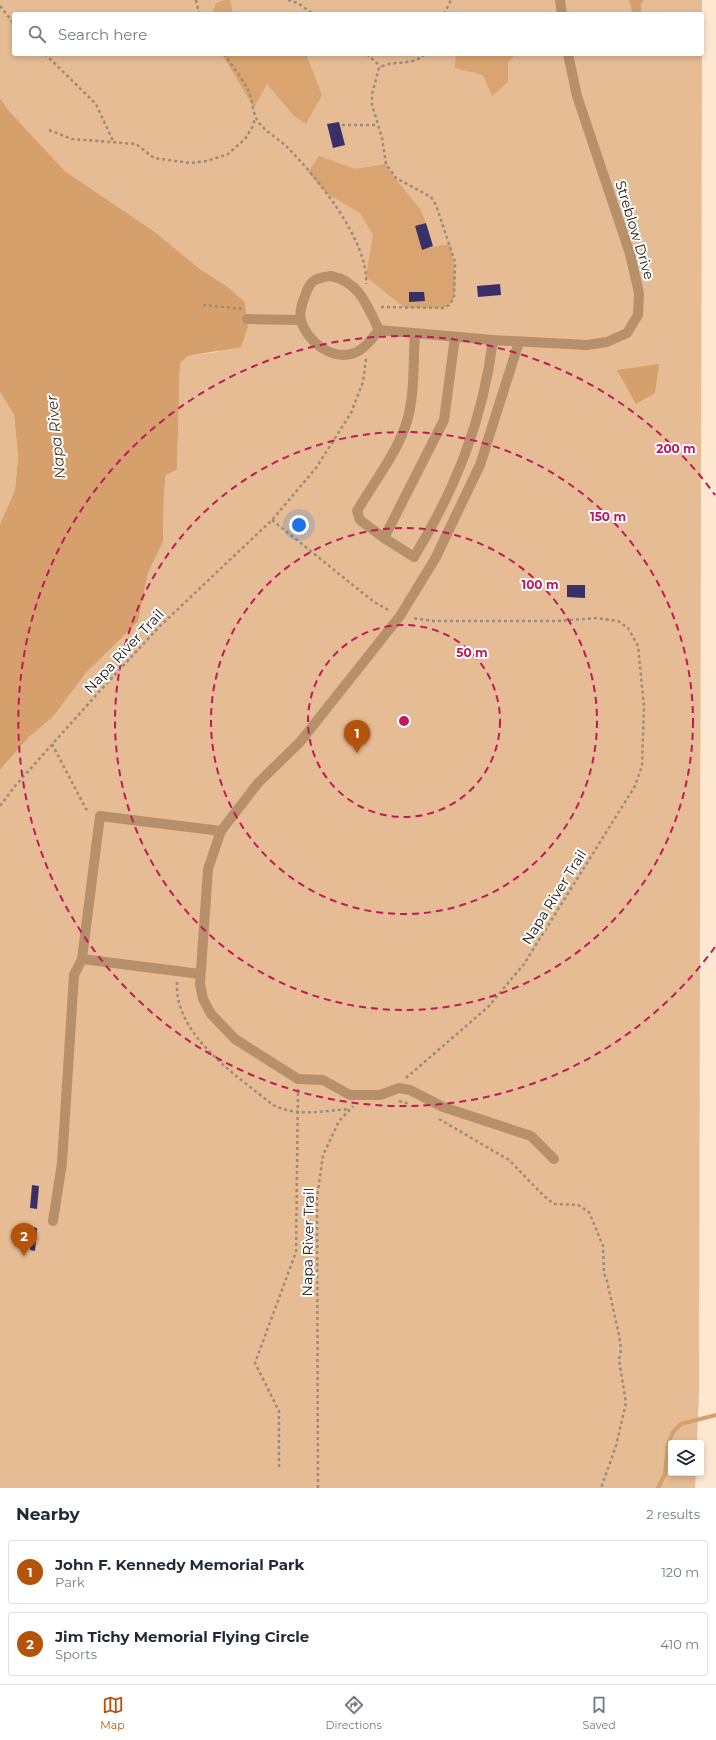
<!DOCTYPE html>
<html lang="en">
<head>
<meta charset="utf-8">
<style>
	body { margin:0; font-family:Montserrat,sans-serif; background:#f6f6f7; color:#1f2937 }
	.controls { position:absolute; right:12px; bottom:12px; display:grid; overflow:hidden; border-radius:4px; box-shadow:0 2px 6px #0003 }
	.controls button { width:36px; height:36px; display:grid; place-items:center; padding:0; border:0; border-bottom:1px solid #e0e1e3; background:#fff; color:#1f2937; font:20px sans-serif }
	.you { position:absolute; left:299px; top:525px; width:14px; height:14px; margin:-10px; border:3px solid #fff; border-radius:50%; background:#1a73e8; box-shadow:0 0 0 6px #1a73e833 }
	.badge { display:grid; place-items:center; width:26px; height:26px; border-radius:50%; background:#b45309; color:#fff; font-size:13px; font-weight:700 }
	.pin { position:absolute; translate:-50% -33px; filter:drop-shadow(0 1px 2px #0008) }
	.pin::after { content:''; position:absolute; top:21px; width:14px; height:12px; background:inherit; clip-path:polygon(0 0,100% 0,50% 100%) }
	.list { margin:0; padding:0; list-style:none }
	h2 { display:flex; justify-content:space-between; align-items:center; height:52px; margin:0; padding:0 16px; font-size:17px }
	h2 small { font-size:13px; font-weight:400; color:#747a83 }
	.list li { display:grid; grid-template-columns:26px 1fr auto; gap:12px; align-items:center; box-sizing:border-box; height:64px; margin:0 8px 8px; padding:0 8px; border:1px solid #e0e1e3; border-radius:4px }
	.list b { display:block; font-size:15px; white-space:nowrap }
	.list p { margin:0; font-size:13px; white-space:nowrap; color:#747a83 }
	.list em { font-size:13px; font-style:normal; color:#747a83 }
	.icon { flex:none; width:22px; height:22px; fill:none; stroke:currentColor; stroke-width:2; stroke-linecap:round; stroke-linejoin:round }
	.map { position:relative; flex:none; width:716px; height:1488px; overflow:hidden }
	.search { position:absolute; background:#fff; box-shadow:0 2px 6px #0003; left:12px; right:12px; top:12px; height:44px; display:flex; align-items:center; gap:10px; box-sizing:border-box; padding:0 14px; border-radius:4px; color:#747a83; font-size:15px }
	.sheet { height:196px; background:#fff }
	nav { display:flex; justify-content:space-around; align-items:center; box-sizing:border-box; height:56px; border-top:1px solid #e0e1e3; background:#fff; font-size:11px; color:#747a83 }
	nav a { display:grid; justify-items:center; gap:2px }
	nav .on { color:#b45309 }
	.map>svg:first-child { display:block }
</style>
</head>
<body>
<div class="map">
<svg width="716" height="1488" viewBox="0 0 716 1488">
	<rect width="100%" height="100%" fill="#fde7d1"/>
	<path fill="#e6bc95" d="M0,0H702V14H14V54H702L699,1391L697,1443H671V1473H696L695,1488H0V770L29,737L53,717L86,673L138,622L148,573L163,542L164,492L166,475L177,470L180,363L188,356L217,352L248,327L245,302L228,287L200,269L155,232L65,171L10,112L0,98Z
		M0,392L14,415L18,457L15,490L0,524Z"/>
	<path fill="#d9a470" d="M226,0H230L233,14H212L216,3Z
		M222,54H241L242,56L245,54H306L322,95L306,124L294,116L267,84L254,108Z
		M456,54H516L508,62V82L492,96L483,75L455,68Z
		M319,156L355,169L386,164L390,172L420,209L426,223L415,226L422,249L450,244C453,256 458,288 453,299C451,303 448,306 444,308H405L366,277L373,235L360,213L326,193L308,172Z"/>
	<path fill="#d5a06c" d="M629,0H644L641,4V14H633Z
		M0,98L10,112L65,171L155,232L200,269L228,287L245,302L248,327L241,347L188,356L180,363L177,470L166,475L164,492L163,542L148,573L138,622L86,673L53,717L29,737L0,770V524L15,490L18,457L14,415L0,392Z
		M659,364L655,393L636,404L617,370Z"/>
	<g fill="none" stroke-linecap="round" stroke-linejoin="round">
		<path stroke="#d5a06c" stroke-width="4" d="M658,1488L665,1474L668,1444L673,1432L681,1424L716,1415"/>
	</g>
	<path fill="#393067" d="M339,122L345,145L333,148L327,124Z
		M426,223L433,246L422,250L415,226Z
		M500,284L501,295L478,297L477,286Z
		M409,292H424L425,301L409,302Z
		M567,585H585V598L567,597Z
		M32,1185L39,1186L37,1209L30,1208Z
		M32,1227L37,1228L35,1251L30,1250Z"/>
	<g fill="none" stroke-linecap="round" stroke-linejoin="round">
		<path stroke="#9a8b7b" stroke-width="2.5" stroke-dasharray="3 3" stroke-linecap="butt" d="M196,0L199,14
			M288,0L298,3L313,14
			M0,6L14,24
			M444,14L451,0
			M45,54L96,104L113,141
			M224,54C232,66 243,79 249,92C252,100 253,112 256,118C263,131 278,138 287,147C316,176 369,241 366,284
			M367,54L381,67
			M342,125H377
			M49,130L72,139L136,144L154,158L190,163L207,161L228,154L245,139L253,126L255,118
			M203,305L244,309
			M381,307L444,308L449,305L454,298L455,262L436,205L431,197L396,178L386,164L382,138L372,105V94L379,68C393,59 412,67 425,54
			M272,520L374,602L390,611
			M52,744L86,809L90,811
			M0,806L15,786L98,693L160,626L272,520L316,468L351,413L363,382L366,359
			M177,982C174,1035 236,1075 273,1105C297,1117 323,1111 349,1109
			M406,1078L488,1007L524,964L635,786L642,766L644,706L638,646L628,628L618,621L596,618L559,621H434L412,618
			M399,1101L410,1104
			M439,1119L509,1160L544,1196L554,1204L578,1205L589,1212L603,1246L604,1273L607,1281L619,1335L621,1349L619,1360L626,1403L616,1446L601,1488
			M279,1467V1411L255,1363L296,1252L298,1089
			M318,1488L317,1198L323,1155L339,1121L353,1106"/>
		<path stroke="#b6906b" stroke-width="10" d="M560,0L562,14
			M331,276C360,282 367,306 379,330C373,337 368,345 360,350C337,365 307,343 301,320C299,312 302,303 305,296C310,280 315,278 331,276Z
			M247,319L301,320
			M379,330L493,340L587,345L607,342L627,333L638,315L639,293L630,254L577,96L568,54
			M415,333C413,362 415,394 407,421C399,450 372,485 357,511L360,520L384,538L414,557C456,488 483,420 493,340
			M519,342L480,465L435,559L400,616L300,742L258,783L221,831L208,869L200,984L203,999L211,1014L235,1039L298,1079L323,1080L350,1095H380L399,1088L410,1090L443,1107L531,1136L554,1159
			M384,538L444,420L455,337
			M200,974L82,959L100,816L221,831
			M53,1221L62,1163L74,975L82,959"/>
	</g>
	<g fill="none" stroke="#c2185b" stroke-width="2" stroke-dasharray="7 5">
		<circle cx="404" cy="721" r="96"/>
		<circle cx="404" cy="721" r="193"/>
		<circle cx="404" cy="721" r="289"/>
		<path d="M715 947A385 385 0 1 1 715 495"/>
	</g>
	<g text-anchor="middle" stroke-width="4" stroke-linejoin="round" paint-order="stroke">
		<g font-size="14" fill="#1a130b" stroke="#fff">
			<text transform="translate(635 230) rotate(73)" y="5">Streblow Drive</text>
			<text transform="translate(124 651) rotate(-47)" y="5">Napa River Trail</text>
			<text transform="translate(554 897) rotate(-58)" y="5">Napa River Trail</text>
			<text transform="translate(308 1242) rotate(-89)" y="5">Napa River Trail</text>
		</g>
		<g font-size="15" font-style="italic" fill="#422b14" stroke="#fff">
			<text transform="translate(56 437) rotate(-96)" y="5">Napa River</text>
		</g>
	</g>
	<circle cx="404" cy="721" r="6" fill="#c2185b" stroke="#fff" stroke-width="2"/>
	<g font-size="12" text-anchor="middle" font-weight="bold" fill="#c2185b" stroke="#fff" stroke-width="4" stroke-linejoin="round" paint-order="stroke">
		<text x="676" y="453">200 m</text>
		<text x="608" y="521">150 m</text>
		<text x="540" y="589">100 m</text>
		<text x="472" y="657">50 m</text>
	</g>
</svg>
<div class="controls">
<button><svg class="icon" aria-label="layers" viewBox="0 0 24 24"><path d="M12 4l9 5-9 5-9-5zM3 14l9 5 9-5"/></svg></button>
</div>
<div class="you"></div>
<div class="pin badge" style="left:357px;top:753px">1</div>
<div class="pin badge" style="left:24px;top:1256px">2</div>
<div class="search"><svg class="icon" aria-label="search" viewBox="0 0 24 24"><circle cx="10" cy="10" r="6"/><path d="M15 15l6 6"/></svg>Search here</div>
</div>
<section class="sheet">
<h2>Nearby<small>2 results</small></h2>
<ul class="list">
<li><span class="badge">1</span><div><b>John F. Kennedy Memorial Park</b><p>Park</p></div><em>120 m</em></li>
<li><span class="badge">2</span><div><b>Jim Tichy Memorial Flying Circle</b><p>Sports</p></div><em>410 m</em></li>
</ul>
</section>
<nav>
<a class="on"><svg class="icon" aria-label="map" viewBox="0 0 24 24"><path d="M3 6l6-2 6 2 6-2v14l-6 2-6-2-6 2zM9 4v14M15 6v14"/></svg>Map</a>
<a><svg class="icon" aria-label="directions" viewBox="0 0 24 24"><path d="M12 3l9 9-9 9-9-9zM9 14v-3h6M13 9l2 2-2 2"/></svg>Directions</a>
<a><svg class="icon" aria-label="saved" viewBox="0 0 24 24"><path d="M7 4h10v16l-5-4-5 4z"/></svg>Saved</a>
</nav>
</body>
</html>
